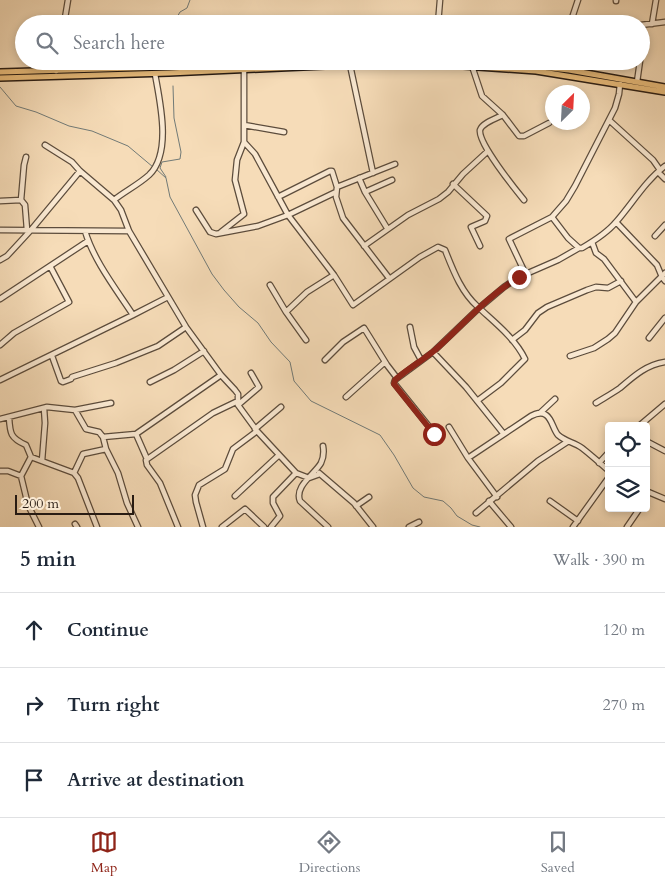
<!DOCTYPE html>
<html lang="en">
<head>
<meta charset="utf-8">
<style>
	body { margin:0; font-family:Cardo,serif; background:#f6f6f7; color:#1f2937 }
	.controls { position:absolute; right:15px; bottom:15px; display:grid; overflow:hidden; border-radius:5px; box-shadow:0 2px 8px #0003 }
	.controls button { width:45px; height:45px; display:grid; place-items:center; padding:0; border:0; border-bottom:1px solid #e0e1e3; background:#fff; color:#1f2937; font:25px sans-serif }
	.compass { position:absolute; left:545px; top:85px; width:45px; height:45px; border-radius:50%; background:#fff; box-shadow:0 2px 8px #0003; rotate:24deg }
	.scale { position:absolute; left:15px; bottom:12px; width:119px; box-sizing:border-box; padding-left:5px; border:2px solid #291c13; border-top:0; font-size:14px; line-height:18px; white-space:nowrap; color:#291c13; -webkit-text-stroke:4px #f9e8d1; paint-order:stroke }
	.stop { position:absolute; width:15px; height:15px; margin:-11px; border:4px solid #8f2418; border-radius:50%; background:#fff }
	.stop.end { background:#8f2418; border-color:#fff; box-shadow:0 1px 5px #0008 }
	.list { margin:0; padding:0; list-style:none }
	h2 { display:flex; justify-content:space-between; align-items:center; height:65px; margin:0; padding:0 20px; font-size:21px }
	h2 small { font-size:16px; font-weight:400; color:#747a83 }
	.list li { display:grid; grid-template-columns:32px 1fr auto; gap:15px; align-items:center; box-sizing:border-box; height:75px; padding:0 20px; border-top:1px solid #e0e1e3 }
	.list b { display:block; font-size:19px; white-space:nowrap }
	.list em { font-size:16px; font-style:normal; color:#747a83 }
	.icon { flex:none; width:28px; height:28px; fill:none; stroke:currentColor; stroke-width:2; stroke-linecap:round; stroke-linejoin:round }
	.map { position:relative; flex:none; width:665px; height:527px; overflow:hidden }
	.search { position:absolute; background:#fff; box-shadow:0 2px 8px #0003; left:15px; right:15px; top:15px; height:55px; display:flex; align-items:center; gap:12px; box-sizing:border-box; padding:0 18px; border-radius:28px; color:#747a83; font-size:19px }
	.sheet { height:290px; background:#fff }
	nav { display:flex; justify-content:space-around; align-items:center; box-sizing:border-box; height:70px; border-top:1px solid #e0e1e3; background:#fff; font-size:14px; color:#747a83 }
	nav a { display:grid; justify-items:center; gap:2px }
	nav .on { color:#8f2418 }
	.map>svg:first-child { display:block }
</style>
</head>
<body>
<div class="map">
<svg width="665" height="527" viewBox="0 0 665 527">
	<rect width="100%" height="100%" fill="#f6dcb8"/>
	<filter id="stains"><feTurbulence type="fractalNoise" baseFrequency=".004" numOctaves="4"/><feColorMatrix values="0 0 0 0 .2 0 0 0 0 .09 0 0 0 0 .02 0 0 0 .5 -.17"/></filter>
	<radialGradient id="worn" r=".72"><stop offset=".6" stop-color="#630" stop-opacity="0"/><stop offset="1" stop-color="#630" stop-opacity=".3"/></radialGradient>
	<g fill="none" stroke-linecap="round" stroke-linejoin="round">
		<path stroke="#717a77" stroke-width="1" d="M173,24L180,12L187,8L190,0
			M0,87L16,106L36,112L69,126L92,131L128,146L153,167
			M156,169L166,178L170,197L212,274L224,290L239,307L258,323L271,342L290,362L294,381L311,401L380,435L394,455L413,488L424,497L443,501L451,508L457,516L472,525L480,527
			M166,177L160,168L162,162L180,159L181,152L174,118L173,86"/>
		<g stroke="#5c4c3c" stroke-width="7">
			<path id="minor" d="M616,1V0
				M64,24L68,0
				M438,24L440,0
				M570,24L578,0
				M652,24L656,0
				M641,25L665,22
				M350,65L373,173
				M472,66L482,96L503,115L519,136H524L549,123
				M56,71L58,61
				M637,82L640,61
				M503,115C497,118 482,123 480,130C478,143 515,189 524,200
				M609,120L653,160L660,170
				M244,125L284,132
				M244,142L255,154L288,215L334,275L353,305L420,257L438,247L445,250C453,270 461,292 478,307C494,322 515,338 525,359L501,383L477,401
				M45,145L72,162L80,171L114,200L121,210L129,231L186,327L221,375L235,390L238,394V405L257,431L296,473L309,478L320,474
				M26,157L24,165L21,200L25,205L27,230
				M658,172L665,179
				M359,178L365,192L387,228
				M453,184L487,216L485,221L471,227L480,246
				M337,187L395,164
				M365,192L392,180
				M278,197L330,171H332L337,187L336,197L343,218L389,278
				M114,200C125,191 138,185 149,175C172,153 160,102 155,74
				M0,201L21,200
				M196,210L210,232L216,234L258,226L288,215L336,192
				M552,217L568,238L579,248
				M616,222L657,265L662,277L665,281
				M0,230L129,231
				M85,231C94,261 116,289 133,315
				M221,232L244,214L235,180L237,160L244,142V69
				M655,236L665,225
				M592,242L596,253L604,259L636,302
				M364,246L408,215L439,199L448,192L463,174L488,151
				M0,260L7,256L31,230L80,171
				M526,275L509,239L552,217L566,201L575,186L615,108L619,94L620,84
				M270,285L286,312L307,292L334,275
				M0,299L88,241
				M286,312L306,340
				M410,327L414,347L421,360
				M649,338L665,318
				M512,340L525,330L538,313L547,307L587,290L596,287L608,288L621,281
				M0,345L14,333L69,302L50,266
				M433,352L466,387L503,433
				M52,356L61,381L63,382L71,379L72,377L116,363L158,346L186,327
				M570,356L594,348L608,339L615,333L636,302L665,273
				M325,360L343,342L364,328L387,365L397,378
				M0,380L133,315L168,297
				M150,382L174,370L204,351
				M346,397L385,362
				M596,403C604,398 613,393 620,388C634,376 646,365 665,362
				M238,405L259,387L251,373
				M75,410L111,403
				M540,413L555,399
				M9,417C10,433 10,438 26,445L31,457L21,476
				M0,419L47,407L75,410L86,429L99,432L103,437L106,449L118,473L127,503L138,527
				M639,426L665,404
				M449,427L468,458L497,497
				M255,429L281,407
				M435,434L394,383L395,380L433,352L479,308L504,287L519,277L558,260L579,248H582C594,241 607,233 616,222C632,204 645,181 665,166
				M103,437L136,434
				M646,441L665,451
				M323,446C324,452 324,457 321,463C315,474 294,486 300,501L328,527
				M31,457L74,473L78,478L97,527
				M468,458L531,416C535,414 541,411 546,415C552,419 553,429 558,435C566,442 574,442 582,448C591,455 600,463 609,471
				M147,459L136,434L221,375
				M42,461L45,423L44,408
				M599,463L609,452
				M0,471H8L21,476L28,505L39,527
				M74,473L83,454L106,449
				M319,473L354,503L373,527
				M646,491L665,499
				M235,496L279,455
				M489,501L511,527
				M550,501L578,521
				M356,506L369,497
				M476,513L538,461L567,442
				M75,524L77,527
				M178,527L160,483L147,465L146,460L213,413L238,401
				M203,527L196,502L195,495L199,485L225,469L233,449L257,431
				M222,527L245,509L264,527
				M271,527L280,516L273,503V497L296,473
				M409,527L419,522
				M573,527L609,477
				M627,527L640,508"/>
		</g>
		<g stroke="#291c13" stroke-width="8">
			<path id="major" d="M487,61L569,70L665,87
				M0,72L200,66L283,61
				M0,78L169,73L369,64H434L536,71L665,92"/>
		</g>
		<use href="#minor" stroke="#f9e8d1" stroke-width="4.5"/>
		<use href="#major" stroke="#ebbe7c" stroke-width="5"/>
	</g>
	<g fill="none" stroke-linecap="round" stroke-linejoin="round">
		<path stroke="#8f2418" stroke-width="6" d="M434,434L394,384L395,380C407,369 422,361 435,350C462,326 487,296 519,277"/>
	</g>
	<rect width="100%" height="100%" filter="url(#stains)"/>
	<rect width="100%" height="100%" fill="url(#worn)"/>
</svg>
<div class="controls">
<button><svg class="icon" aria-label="locate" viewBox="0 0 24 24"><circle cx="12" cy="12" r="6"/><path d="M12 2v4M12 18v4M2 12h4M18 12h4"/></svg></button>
<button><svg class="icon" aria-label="layers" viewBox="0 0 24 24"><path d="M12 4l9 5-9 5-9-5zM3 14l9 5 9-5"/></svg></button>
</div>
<svg class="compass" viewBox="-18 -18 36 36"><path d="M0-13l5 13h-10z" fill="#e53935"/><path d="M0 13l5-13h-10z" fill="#747a83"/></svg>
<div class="scale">200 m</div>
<div class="stop" style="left:434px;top:434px"></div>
<div class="stop end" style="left:519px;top:277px"></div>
<div class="search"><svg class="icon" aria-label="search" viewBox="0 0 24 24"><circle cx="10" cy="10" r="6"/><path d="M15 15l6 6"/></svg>Search here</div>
</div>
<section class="sheet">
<h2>5 min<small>Walk · 390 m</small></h2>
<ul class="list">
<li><svg class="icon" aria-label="ahead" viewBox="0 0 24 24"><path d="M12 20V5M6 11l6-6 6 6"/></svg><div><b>Continue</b></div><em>120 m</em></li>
<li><svg class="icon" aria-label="right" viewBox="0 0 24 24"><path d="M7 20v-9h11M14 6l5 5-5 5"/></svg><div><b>Turn right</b></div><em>270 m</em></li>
<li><svg class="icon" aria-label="arrive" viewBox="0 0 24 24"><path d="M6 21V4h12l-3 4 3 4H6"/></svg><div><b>Arrive at destination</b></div></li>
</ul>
</section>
<nav>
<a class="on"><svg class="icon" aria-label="map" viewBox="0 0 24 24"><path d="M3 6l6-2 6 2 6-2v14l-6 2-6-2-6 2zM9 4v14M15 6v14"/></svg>Map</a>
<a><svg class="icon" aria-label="directions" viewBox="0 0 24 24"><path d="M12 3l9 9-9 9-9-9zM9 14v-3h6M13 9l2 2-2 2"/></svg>Directions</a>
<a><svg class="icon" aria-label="saved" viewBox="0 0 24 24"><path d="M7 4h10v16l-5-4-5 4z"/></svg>Saved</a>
</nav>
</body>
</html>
